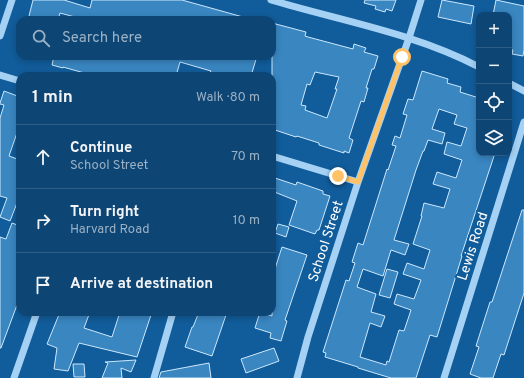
<!DOCTYPE html>
<html lang="en">
<head>
<meta charset="utf-8">
<style>
	body { margin:0; font-family:Overpass,sans-serif; background:#1b4f7c; color:#f1f3f6 }
	.controls { position:absolute; right:12px; top:12px; display:grid; overflow:hidden; border-radius:8px; box-shadow:0 2px 6px #0003 }
	.controls button { width:36px; height:36px; display:grid; place-items:center; padding:0; border:0; border-bottom:1px solid #2d5d86; background:#0d4574; color:#f1f3f6; font:20px sans-serif }
	.stop { position:absolute; width:12px; height:12px; margin:-9px; border:3px solid #ffc267; border-radius:50%; background:#fff }
	.stop.end { background:#ffc267; border-color:#fff; box-shadow:0 1px 4px #0008 }
	.list { margin:0; padding:0; list-style:none }
	h2 { display:flex; justify-content:space-between; align-items:center; height:52px; margin:0; padding:0 16px; font-size:17px }
	h2 small { font-size:13px; font-weight:400; color:#9ab1c5 }
	.list li { display:grid; grid-template-columns:26px 1fr auto; gap:12px; align-items:center; box-sizing:border-box; height:64px; padding:0 16px; border-top:1px solid #2d5d86 }
	.list b { display:block; font-size:15px; white-space:nowrap }
	.list p { margin:0; font-size:13px; white-space:nowrap; color:#9ab1c5 }
	.list em { font-size:13px; font-style:normal; color:#9ab1c5 }
	.icon { flex:none; width:22px; height:22px; fill:none; stroke:currentColor; stroke-width:2; stroke-linecap:round; stroke-linejoin:round }
	.map { position:relative; flex:none; width:524px; height:378px; overflow:hidden }
	.search { position:absolute; background:#0d4574; box-shadow:0 2px 6px #0003; left:16px; top:16px; width:260px; height:44px; display:flex; align-items:center; gap:10px; box-sizing:border-box; padding:0 14px; border-radius:12px; color:#9ab1c5; font-size:15px }
	.panel { position:absolute; background:#0d4574; box-shadow:0 2px 6px #0003; left:16px; top:72px; width:260px; height:244px; border-radius:12px }
	.map>svg:first-child { display:block }
</style>
</head>
<body>
<div class="map">
<svg width="524" height="378" viewBox="0 0 524 378">
	<rect width="100%" height="100%" fill="#115c9a"/>
	<path fill="#3986c1" stroke="#cce8fe" fill-rule="evenodd" d="M33,0H64L90,8L92,0H182L243,17V20H86L60,13L58,20H28Z
		M365,0H396L392,11L386,9L385,12L375,9L376,6L364,3Z
		M442,0L474,6L471,24L438,17Z
		M496,0L524,6V50L523,56L512,54L513,50L509,49V15H493Z
		M272,23L306,32L305,36L308,37L353,49L354,44L366,48L364,52L378,56L374,69H372L366,88H368L364,102L361,101L349,138L353,140L349,153L344,151V153L319,145V143L297,136L296,137L272,129ZM315,72L339,77L335,89H337L327,118L305,110L306,106L301,105L307,84L310,85Z
		M54,56H257L251,76H224L210,72L211,71L180,62L176,76H95L63,67V68L52,65Z
		M422,71L448,79L447,83L461,87L460,92L479,98V153H495L461,256H462L437,337L430,335L416,378H391L358,368V367L325,357L326,353L323,352L346,280L349,281L355,263L352,262L358,243L363,245L387,169L388,170L396,146L392,145L395,136L400,138L407,115L403,114L408,99L413,100ZM439,109L457,115L454,124L467,128L461,146L447,142L444,154L462,160L456,178L437,172L433,184L450,189L444,208L424,203L421,216H422L413,244L430,250L424,269L407,263L403,274L421,280L414,299L397,294L394,304L411,310L404,331L399,330L389,362L387,361L386,365L360,357L370,323L381,327L385,316L371,312L376,294L357,287L363,269L383,276L391,250L405,255L409,244L394,240L416,170L423,151H424L428,140L442,144L445,133L432,129Z
		M4,91L20,97V131L18,130L9,156L20,160V204L17,203L10,221L0,217L7,198L0,196V118L4,105L0,104V103Z
		M272,177L296,185L297,182L323,191V194L330,196L319,230H317L315,234L289,225L297,201L272,191Z
		M522,210H524V293L504,355L501,354L493,378H481L470,374L479,347L476,346L490,302H492Z
		M12,223L20,226V299L18,306L17,305L1,348H0V237L6,239Z
		M278,224L289,227L286,237L275,233Z
		M282,247L307,255L285,320L287,321L281,341L270,338L271,333L255,328L260,312L272,316V278Z
		M387,269L398,272L390,298L379,295Z
		M60,312H90L84,328L112,337L120,312H152L137,357L79,343L68,371L54,369L57,348L47,344Z
		M199,312H227L212,356L185,347L192,327H193Z
		M274,348L279,361L246,373L241,359Z
		M136,360L131,372L121,368L122,378H102L108,363L105,362Z
		M209,363L211,378H159L161,372Z
		M73,364H84L85,377H74Z"/>
	<g fill="none" stroke-linecap="round" stroke-linejoin="round">
		<path stroke="#a4d1f4" stroke-width="7" d="M271,0C341,21 414,33 479,67
			M0,36L12,0
			M0,75L20,81
			M509,83L524,91
			M272,156L358,182
			M14,378L37,312
			M154,378L173,312
			M297,378L308,337L358,182L409,38L421,0
			M444,378L524,122"/>
	</g>
	<g fill="none" stroke-linecap="round" stroke-linejoin="round">
		<path stroke="#ffc267" stroke-width="5" d="M338,176L358,182L402,57"/>
	</g>
	<g text-anchor="middle" stroke-width="4" stroke-linejoin="round" paint-order="stroke">
		<g font-size="14" fill="#fff" stroke="#115c9a">
			<text transform="translate(325 241) rotate(-72)" y="5">School Street</text>
			<text transform="translate(472 246) rotate(-72)" y="5">Lewis Road</text>
		</g>
	</g>
</svg>
<div class="controls">
<button>+</button>
<button>−</button>
<button><svg class="icon" aria-label="locate" viewBox="0 0 24 24"><circle cx="12" cy="12" r="6"/><path d="M12 2v4M12 18v4M2 12h4M18 12h4"/></svg></button>
<button><svg class="icon" aria-label="layers" viewBox="0 0 24 24"><path d="M12 4l9 5-9 5-9-5zM3 14l9 5 9-5"/></svg></button>
</div>
<div class="stop" style="left:402px;top:57px"></div>
<div class="stop end" style="left:338px;top:176px"></div>
<div class="search"><svg class="icon" aria-label="search" viewBox="0 0 24 24"><circle cx="10" cy="10" r="6"/><path d="M15 15l6 6"/></svg>Search here</div>
<section class="panel">
<h2>1 min<small>Walk · 80 m</small></h2>
<ul class="list">
<li><svg class="icon" aria-label="ahead" viewBox="0 0 24 24"><path d="M12 20V5M6 11l6-6 6 6"/></svg><div><b>Continue</b><p>School Street</p></div><em>70 m</em></li>
<li><svg class="icon" aria-label="right" viewBox="0 0 24 24"><path d="M7 20v-9h11M14 6l5 5-5 5"/></svg><div><b>Turn right</b><p>Harvard Road</p></div><em>10 m</em></li>
<li><svg class="icon" aria-label="arrive" viewBox="0 0 24 24"><path d="M6 21V4h12l-3 4 3 4H6"/></svg><div><b>Arrive at destination</b></div></li>
</ul>
</section>
</div>
</body>
</html>
